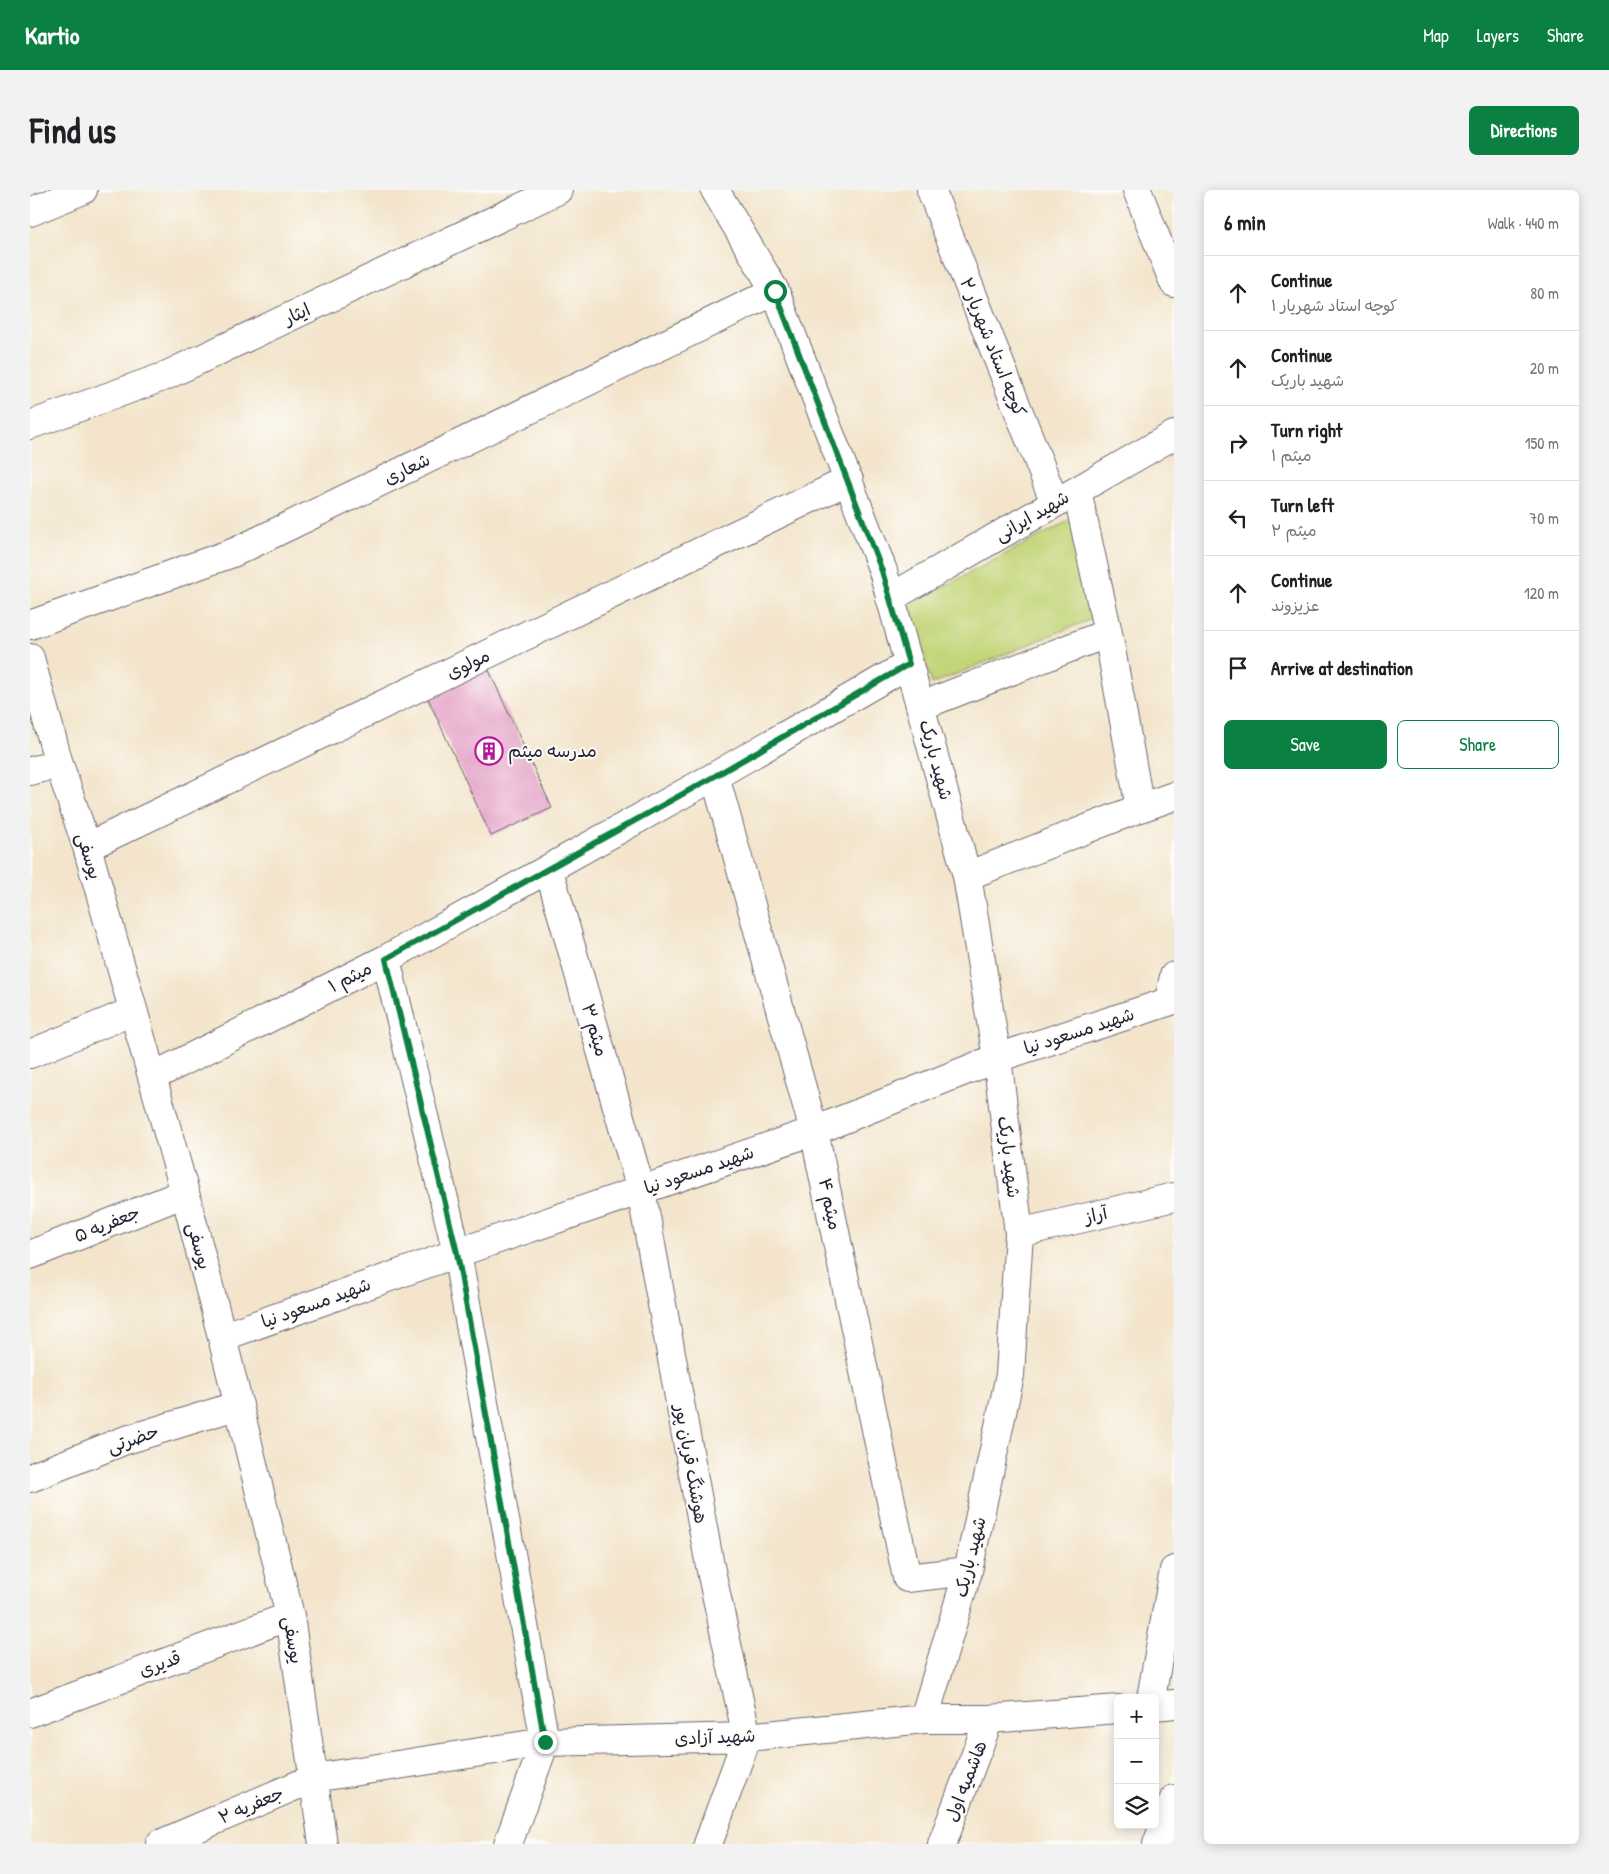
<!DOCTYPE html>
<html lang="en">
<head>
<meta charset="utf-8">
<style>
	body { margin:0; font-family:"Patrick Hand","Playpen Sans Arabic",sans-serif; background:#f2f2f2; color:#202124 }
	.controls { position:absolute; right:15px; bottom:15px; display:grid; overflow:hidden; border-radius:8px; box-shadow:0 2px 12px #0003 }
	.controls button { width:45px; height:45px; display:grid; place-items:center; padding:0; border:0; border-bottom:1px solid #e0e0e0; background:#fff; color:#202124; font:25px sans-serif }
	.stop { position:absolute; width:15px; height:15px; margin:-11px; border:4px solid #0b8043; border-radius:50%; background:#fff }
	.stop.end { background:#0b8043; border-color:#fff; box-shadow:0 1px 5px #0008 }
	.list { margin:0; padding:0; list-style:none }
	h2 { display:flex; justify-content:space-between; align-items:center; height:65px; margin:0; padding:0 20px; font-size:21px }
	h2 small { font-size:16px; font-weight:400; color:#757577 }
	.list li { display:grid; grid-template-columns:32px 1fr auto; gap:15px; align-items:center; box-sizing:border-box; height:75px; padding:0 20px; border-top:1px solid #e0e0e0 }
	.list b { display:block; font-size:19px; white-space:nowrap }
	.list p { margin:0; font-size:16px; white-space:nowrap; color:#757577 }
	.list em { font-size:16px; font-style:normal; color:#757577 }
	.actions { display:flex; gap:10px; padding:15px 20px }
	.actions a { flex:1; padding:11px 0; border:1px solid #0b8043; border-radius:8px; text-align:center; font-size:18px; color:#0b8043 }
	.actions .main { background:#0b8043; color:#fff }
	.icon { flex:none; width:28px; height:28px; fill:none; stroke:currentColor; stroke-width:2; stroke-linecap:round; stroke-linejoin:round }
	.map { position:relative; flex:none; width:1144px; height:1654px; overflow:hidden; border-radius:8px }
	header { display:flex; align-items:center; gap:30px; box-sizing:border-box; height:70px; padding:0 25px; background:#0b8043; color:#fff }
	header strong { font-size:24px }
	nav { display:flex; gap:28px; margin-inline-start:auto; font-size:18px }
	.intro { display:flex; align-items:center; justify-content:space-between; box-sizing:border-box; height:120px; padding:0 30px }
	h1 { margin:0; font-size:35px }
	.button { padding:12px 22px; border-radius:8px; background:#0b8043; color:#fff; font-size:18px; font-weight:700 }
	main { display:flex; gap:30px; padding:0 30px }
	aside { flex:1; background:#fff; border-radius:8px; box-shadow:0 2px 12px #0003 }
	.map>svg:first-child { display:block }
</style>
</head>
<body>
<header>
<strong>Kartio</strong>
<nav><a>Map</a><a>Layers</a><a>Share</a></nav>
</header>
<div class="intro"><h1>Find us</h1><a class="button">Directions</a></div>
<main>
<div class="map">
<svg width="1144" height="1654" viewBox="0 0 1144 1654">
	<rect width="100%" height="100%" fill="#fdfcf7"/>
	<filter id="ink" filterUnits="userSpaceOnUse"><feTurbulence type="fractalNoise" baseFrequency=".02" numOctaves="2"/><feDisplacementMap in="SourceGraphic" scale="10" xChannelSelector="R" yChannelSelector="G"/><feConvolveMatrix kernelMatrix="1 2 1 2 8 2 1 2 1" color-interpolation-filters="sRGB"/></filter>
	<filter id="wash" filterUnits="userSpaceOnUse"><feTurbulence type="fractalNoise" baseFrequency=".0096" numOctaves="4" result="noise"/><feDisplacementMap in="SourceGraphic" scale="20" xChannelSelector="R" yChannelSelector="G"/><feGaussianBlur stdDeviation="1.12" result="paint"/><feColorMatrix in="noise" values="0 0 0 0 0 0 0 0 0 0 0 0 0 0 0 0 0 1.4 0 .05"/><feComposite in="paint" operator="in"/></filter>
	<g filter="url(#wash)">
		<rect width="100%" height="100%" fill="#f3e4cb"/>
		<path fill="#c3d578" stroke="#727c5a" d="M1042,329L1071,425L902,494L879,415Z"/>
		<g id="blocks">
			<path fill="#e39cc5" d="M457,476L522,618L461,646L396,504Z"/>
		</g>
	</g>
	<g filter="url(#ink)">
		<use href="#blocks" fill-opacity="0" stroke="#6b666d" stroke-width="1"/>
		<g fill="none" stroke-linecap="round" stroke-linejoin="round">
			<g stroke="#6b666d" stroke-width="30">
				<path id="minor" d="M685,0L745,101L853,381L937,686L967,868L989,1043L980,1185L938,1381L894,1529
					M901,0L1025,313
					M1107,0L1144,93
					M0,22L53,0
					M0,235L133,187L528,0
					M1047,301L1078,443L1110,618
					M860,408L1144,245
					M0,435L205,362L745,101
					M0,468L29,574L57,657L155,1003L192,1147L260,1426L293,1654
					M891,516L1078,443
					M0,581L29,574
					M685,586L784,941L877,1388L938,1381
					M57,657L819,290
					M519,680L611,1000L680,1376L717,1547L678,1654
					M937,686L1110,618L1144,606
					M356,769L427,1063L515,1552L478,1654
					M1139,811L1144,786
					M0,864L103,821
					M122,887L356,769L685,586L879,474
					M989,1043L1144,1007
					M0,1065L155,1003
					M192,1147L427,1063L784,941L967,868L1144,810
					M0,1288L93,1251L209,1215
					M1121,1508L1144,1380
					M1125,1516L1144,1514
					M0,1523L260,1426
					M130,1654L284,1588L515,1552L717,1547L894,1529H959L1088,1519
					M912,1654L959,1529
					M1127,1654L1144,1609"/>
			</g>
			<use href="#minor" stroke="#fff" stroke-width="28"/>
		</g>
	</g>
	<g fill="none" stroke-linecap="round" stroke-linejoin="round" filter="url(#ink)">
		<path stroke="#0b8043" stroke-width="6" d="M515,1552L427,1063L356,769L685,586L879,474L852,381L745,101"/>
	</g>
	<defs>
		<g id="building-ring" transform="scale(1.4375)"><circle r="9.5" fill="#fdfcf7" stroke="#b5179e" stroke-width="1.5"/><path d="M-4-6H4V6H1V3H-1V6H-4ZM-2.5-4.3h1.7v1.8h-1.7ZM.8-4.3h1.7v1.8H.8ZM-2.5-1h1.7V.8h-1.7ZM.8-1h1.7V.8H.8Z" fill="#b5179e"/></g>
	</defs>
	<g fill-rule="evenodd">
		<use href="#building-ring" x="459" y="561"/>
	</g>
	<g text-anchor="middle" stroke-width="4" stroke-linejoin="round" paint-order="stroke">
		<g font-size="18" fill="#22223b" stroke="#fdfcf7">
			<text transform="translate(267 124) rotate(-25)" y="6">ایثار</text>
			<text transform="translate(963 157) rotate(68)" y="6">کوچه استاد شهریار ۲</text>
			<text transform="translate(377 279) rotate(-26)" y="6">شعاری</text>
			<text transform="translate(1002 326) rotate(-30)" y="6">شهید ایرانی</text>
			<text transform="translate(438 474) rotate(-26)" y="6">مولوی</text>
			<text transform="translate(906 570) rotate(75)" y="6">شهید باریک</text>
			<text transform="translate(59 666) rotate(73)" y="6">یوسفی</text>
			<text transform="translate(320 787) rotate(-27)" y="6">میثم ۱</text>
			<text transform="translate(565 840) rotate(74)" y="6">میثم ۳</text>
			<text transform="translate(1049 841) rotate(-18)" y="6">شهید مسعود نیا</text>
			<text transform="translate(979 967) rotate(83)" y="6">شهید باریک</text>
			<text transform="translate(669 980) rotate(-19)" y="6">شهید مسعود نیا</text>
			<text transform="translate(800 1014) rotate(78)" y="6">میثم ۴</text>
			<text transform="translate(1066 1025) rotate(-13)" y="6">آراز</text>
			<text transform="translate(77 1034) rotate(-22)" y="6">جعفریه ۵</text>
			<text transform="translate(169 1056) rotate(75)" y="6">یوسفی</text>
			<text transform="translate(286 1113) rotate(-20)" y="6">شهید مسعود نیا</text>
			<text transform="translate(103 1249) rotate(-19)" y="6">حضرتی</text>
			<text transform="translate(661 1274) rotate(80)" y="6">هوشنگ قربان پور</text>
			<text transform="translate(940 1367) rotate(-76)" y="6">شهید باریک</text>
			<text transform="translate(263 1450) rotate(81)" y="6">یوسفی</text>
			<text transform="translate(130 1474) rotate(-20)" y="6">قدیری</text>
			<text transform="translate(685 1547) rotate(-2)" y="6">شهید آزادی</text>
			<text transform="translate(936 1591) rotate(-69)" y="6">هاشمیه اول</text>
			<text transform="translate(221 1615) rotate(-23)" y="6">جعفریه ۲</text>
		</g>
		<g font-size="18" fill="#22223b" stroke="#fdfcf7" text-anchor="start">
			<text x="478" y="567">مدرسه میثم</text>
		</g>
	</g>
</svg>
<div class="controls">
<button>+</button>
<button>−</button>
<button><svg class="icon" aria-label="layers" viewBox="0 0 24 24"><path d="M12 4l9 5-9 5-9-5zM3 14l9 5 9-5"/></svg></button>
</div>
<div class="stop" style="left:745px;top:101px"></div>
<div class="stop end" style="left:515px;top:1552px"></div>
</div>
<aside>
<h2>6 min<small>Walk · 440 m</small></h2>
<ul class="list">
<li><svg class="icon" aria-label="ahead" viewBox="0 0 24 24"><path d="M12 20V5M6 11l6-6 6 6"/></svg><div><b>Continue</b><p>کوچه استاد شهریار ۱</p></div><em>80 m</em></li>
<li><svg class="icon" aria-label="ahead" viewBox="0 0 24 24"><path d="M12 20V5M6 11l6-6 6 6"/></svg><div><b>Continue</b><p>شهید باریک</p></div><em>20 m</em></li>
<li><svg class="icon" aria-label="right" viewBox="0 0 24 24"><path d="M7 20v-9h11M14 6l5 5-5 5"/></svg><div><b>Turn right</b><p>میثم ۱</p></div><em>150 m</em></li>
<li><svg class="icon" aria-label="left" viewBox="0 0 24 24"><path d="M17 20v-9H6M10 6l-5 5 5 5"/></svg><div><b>Turn left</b><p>میثم ۲</p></div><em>70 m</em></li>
<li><svg class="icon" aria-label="ahead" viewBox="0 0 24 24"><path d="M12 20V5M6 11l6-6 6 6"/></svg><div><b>Continue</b><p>عزیزوند</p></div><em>120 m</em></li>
<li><svg class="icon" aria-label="arrive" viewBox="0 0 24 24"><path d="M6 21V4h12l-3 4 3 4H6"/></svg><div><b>Arrive at destination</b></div></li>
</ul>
<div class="actions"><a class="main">Save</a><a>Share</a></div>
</aside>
</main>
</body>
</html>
